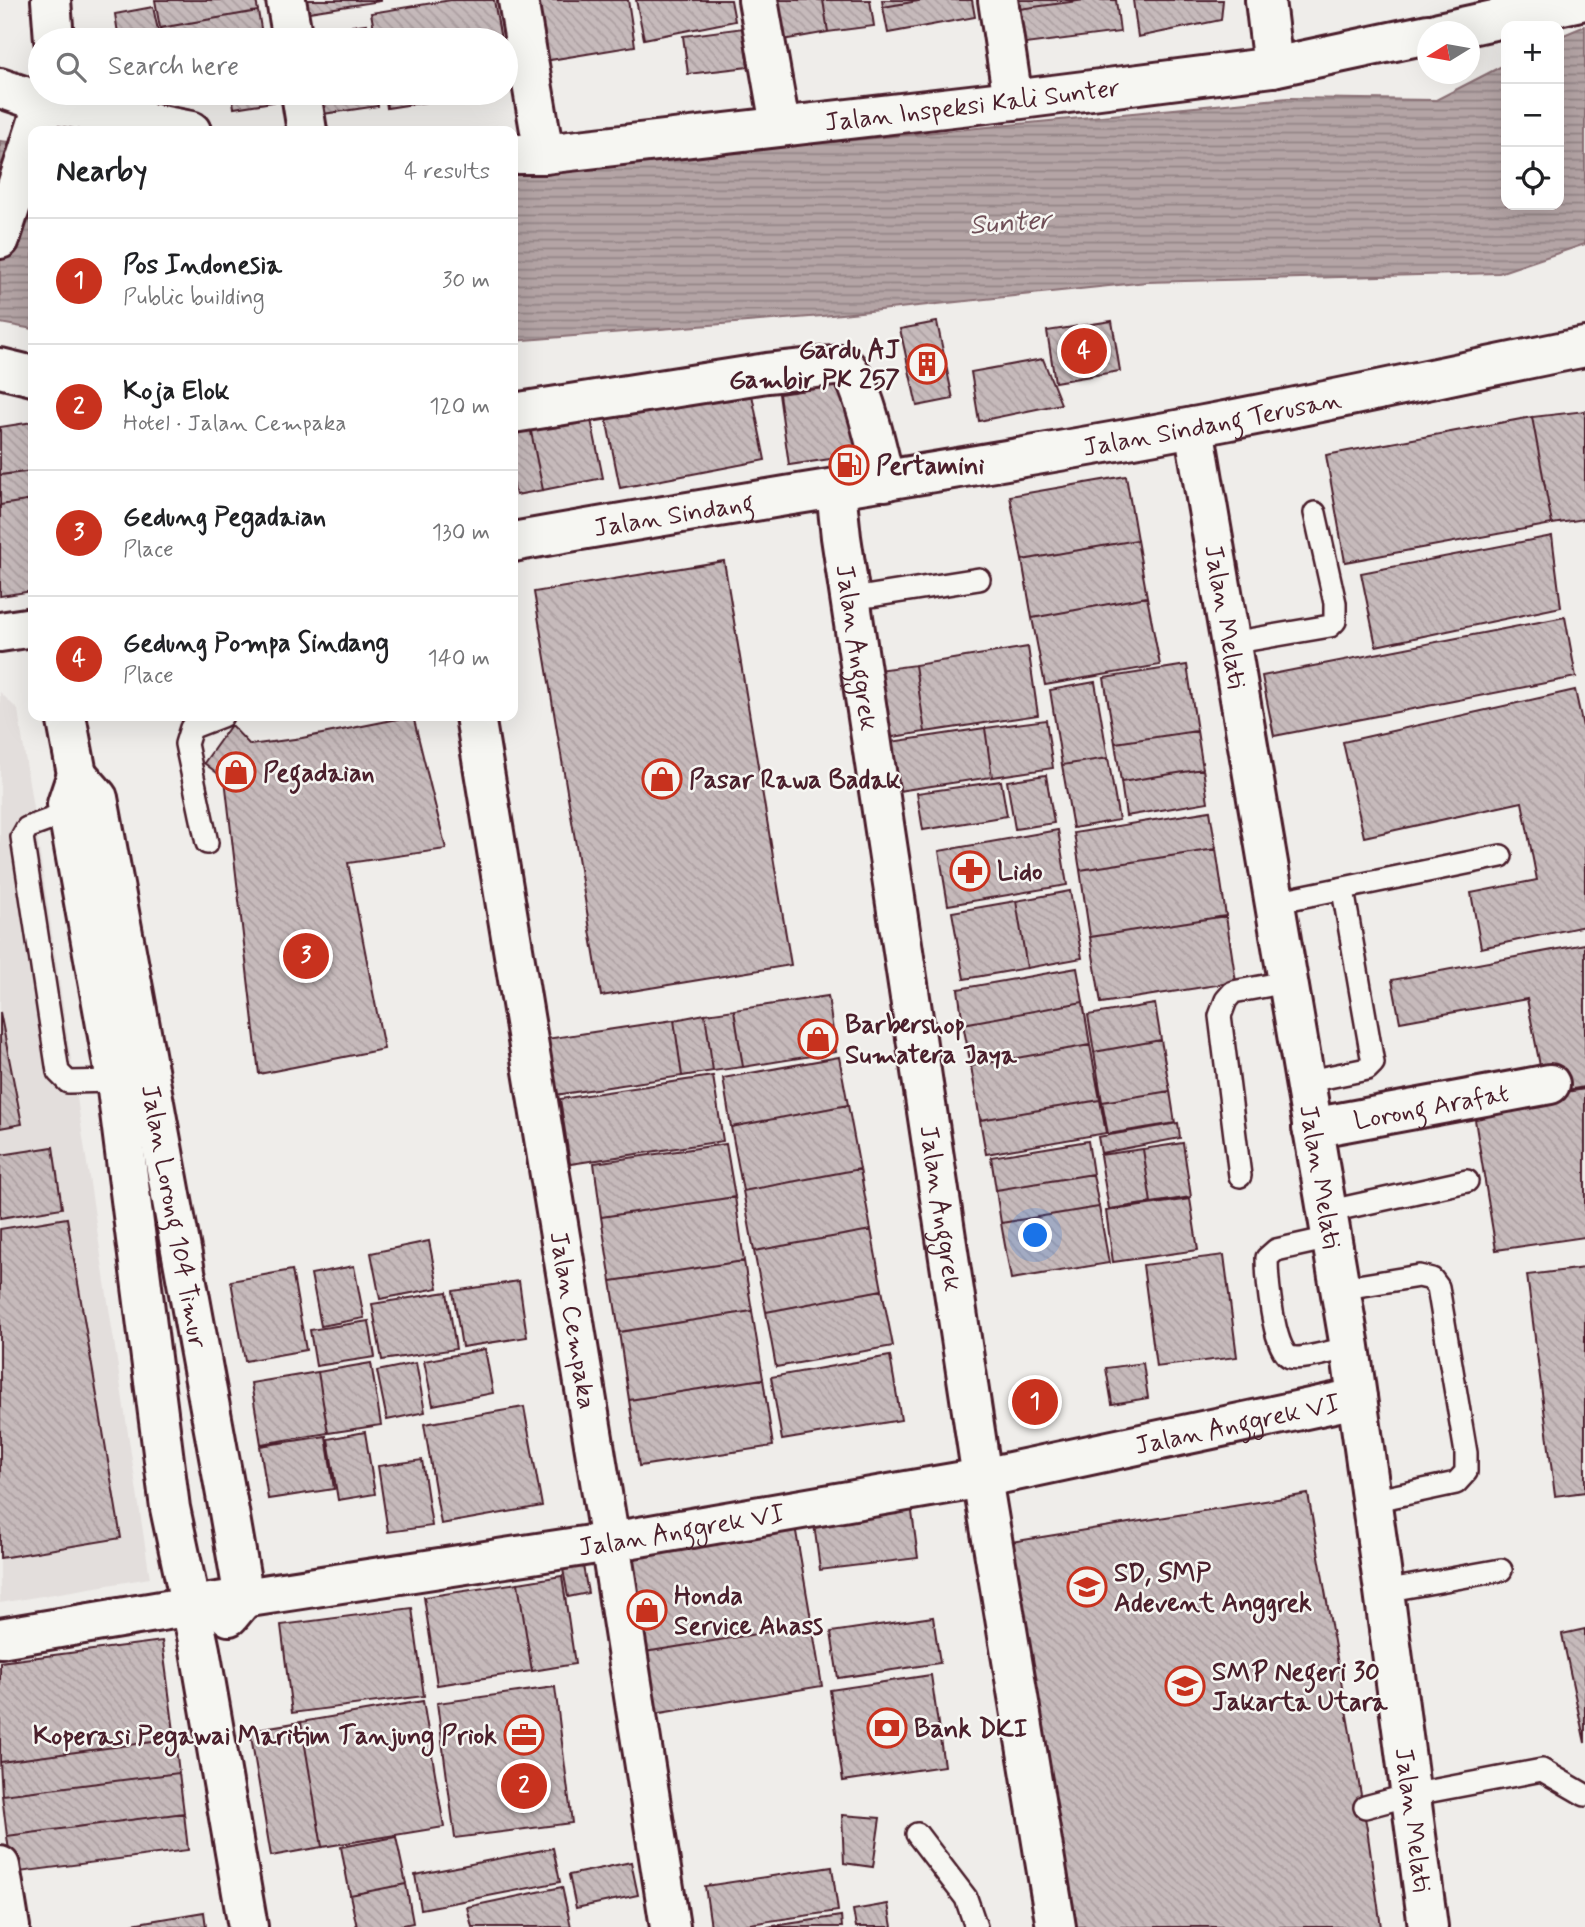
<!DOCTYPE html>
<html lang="en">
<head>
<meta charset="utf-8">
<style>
	body { margin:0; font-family:Mynerve,sans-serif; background:#f6f6f6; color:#202124 }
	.controls { position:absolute; right:21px; top:21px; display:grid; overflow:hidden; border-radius:14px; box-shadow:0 7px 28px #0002 }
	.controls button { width:63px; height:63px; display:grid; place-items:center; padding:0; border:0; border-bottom:2px solid #e0e0e0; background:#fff; color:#202124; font:35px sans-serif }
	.compass { position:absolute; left:1417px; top:21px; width:63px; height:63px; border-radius:50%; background:#fff; box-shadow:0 7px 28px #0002; rotate:259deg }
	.you { position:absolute; left:1036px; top:1236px; width:24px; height:24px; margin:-18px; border:5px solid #fff; border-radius:50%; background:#1a73e8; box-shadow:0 0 0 10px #1a73e833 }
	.badge { display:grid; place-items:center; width:46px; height:46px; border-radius:50%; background:#c8321e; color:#fff; font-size:23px; font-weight:700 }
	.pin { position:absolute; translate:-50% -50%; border:4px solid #fff; box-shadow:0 2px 7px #0006 }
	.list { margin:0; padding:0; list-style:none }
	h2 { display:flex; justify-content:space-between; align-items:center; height:91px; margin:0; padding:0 28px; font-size:30px }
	h2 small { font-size:23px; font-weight:400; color:#757577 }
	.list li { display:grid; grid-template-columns:46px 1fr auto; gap:21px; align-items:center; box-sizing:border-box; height:126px; padding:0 28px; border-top:2px solid #e0e0e0 }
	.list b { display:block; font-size:26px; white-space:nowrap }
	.list p { margin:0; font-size:23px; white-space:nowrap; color:#757577 }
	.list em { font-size:23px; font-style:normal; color:#757577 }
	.icon { flex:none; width:38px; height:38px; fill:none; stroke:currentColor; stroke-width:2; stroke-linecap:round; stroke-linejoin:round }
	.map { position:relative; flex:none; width:1585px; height:1927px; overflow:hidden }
	.search { position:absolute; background:#fff; box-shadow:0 7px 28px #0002; left:28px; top:28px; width:490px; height:77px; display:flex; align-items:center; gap:18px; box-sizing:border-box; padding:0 24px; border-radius:38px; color:#757577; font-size:26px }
	.panel { position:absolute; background:#fff; box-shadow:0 7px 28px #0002; left:28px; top:126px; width:490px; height:595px; border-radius:14px }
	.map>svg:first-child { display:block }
</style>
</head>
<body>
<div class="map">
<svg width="1585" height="1927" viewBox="0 0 1585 1927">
	<defs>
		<pattern id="water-rules" width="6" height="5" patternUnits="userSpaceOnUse" patternTransform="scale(1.75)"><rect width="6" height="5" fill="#b4a4a5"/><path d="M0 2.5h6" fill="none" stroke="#948587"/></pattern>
		<pattern id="building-back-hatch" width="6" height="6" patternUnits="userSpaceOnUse" patternTransform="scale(1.75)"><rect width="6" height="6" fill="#c6babb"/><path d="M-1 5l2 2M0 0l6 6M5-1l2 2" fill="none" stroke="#ac9fa1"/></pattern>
	</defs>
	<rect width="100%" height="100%" fill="#efedea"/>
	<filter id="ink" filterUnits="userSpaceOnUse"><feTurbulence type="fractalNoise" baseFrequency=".0143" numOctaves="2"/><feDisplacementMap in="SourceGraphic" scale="14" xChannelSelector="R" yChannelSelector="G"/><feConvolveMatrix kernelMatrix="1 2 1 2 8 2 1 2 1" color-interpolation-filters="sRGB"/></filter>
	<g filter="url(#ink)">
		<path fill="#e3dedc" d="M0,692L18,710L150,1578L0,1603Z"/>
		<path fill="url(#water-rules)" stroke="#8a6f74" stroke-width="2" d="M1585,26V244L1499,273L1147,282L822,316L513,341V173L1288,98L1436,100L1506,64V205H1559V37Z
			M0,141L33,145V329L0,323Z"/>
		<path fill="url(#building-back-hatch)" stroke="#4a1f2b" stroke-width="2" d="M155,0H256L258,11L160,28Z
			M299,0H381V1L302,13Z
			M451,0H494L501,40H376L371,13Z
			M535,0H628L635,46L544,61Z
			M636,0H731L735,21L644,39Z
			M764,0H823L828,32L771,42Z
			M823,0H870L874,26L828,32Z
			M882,0H924L883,7Z
			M924,0H972L975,17L888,33L883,7Z
			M1003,0H1085L1005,11Z
			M1085,0H1116L1120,32L1010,46L1005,11Z
			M1133,0H1223L1221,20L1138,37Z
			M153,7L159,35L119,40L115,14Z
			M258,11L263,40H162L160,28Z
			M366,24L368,40H305L304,33Z
			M743,28L748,67L688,74L683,36Z
			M188,93H225L226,96L189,102Z
			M232,93H277L279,101L234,108Z
			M313,93H376L378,106L316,115Z
			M385,93H485L387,108Z
			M1112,321L1120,371L1055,382L1047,331Z
			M937,322L953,399L917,406L900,329Z
			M1043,359L1061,404L979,421L971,372Z
			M749,380L765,460L620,488L604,408Z
			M848,384L858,455L789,465L779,394Z
			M589,410L603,478L543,490L529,422Z
			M1585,411V519L1552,524L1532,417Z
			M1532,417L1552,524L1345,562L1326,455Z
			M33,422V471L0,475V427Z
			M529,422L543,490L516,495L513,482V425Z
			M33,471V500L0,505V475Z
			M1126,476L1137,540L1022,560L1010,496Z
			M33,500V591L0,596V505Z
			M1552,536L1561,607L1376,646L1361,573Z
			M1137,540L1147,597L1032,618L1022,560Z
			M724,561L791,965L601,996L534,592Z
			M1147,597L1160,665L1045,685L1032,618Z
			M1565,617L1576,677L1274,736L1262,676Z
			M1028,647L1038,715L925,732L915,665Z
			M915,665L925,732L880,739L869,671Z
			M1187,665L1197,731L1115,743L1104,678Z
			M1095,682L1108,758L1062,765L1050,690Z
			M1575,690L1585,736V926L1481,948L1471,893L1537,880L1522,802L1364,837L1343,742Z
			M413,716L446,849L348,863L384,1049L259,1074L225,779L204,763L231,725L250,745L302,738Z
			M1046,720L1053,768L992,777L985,728Z
			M985,728L992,777L891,792L884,743Z
			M1197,731L1203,769L1121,782L1115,743Z
			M1108,758L1119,820L1073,828L1062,765Z
			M1203,769L1208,802L1126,816L1121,782Z
			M1046,775L1054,823L1015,829L1007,781Z
			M1001,781L1007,816L923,830L917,793Z
			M1210,811L1216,849L1080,870L1074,833Z
			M1058,830L1067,885L948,905L939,851Z
			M1216,849L1226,916L1090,937L1080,870Z
			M1070,891L1082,958L1027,968L1016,901Z
			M1016,901L1027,968L964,979L952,912Z
			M1226,916L1236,982L1101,1003L1090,937Z
			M1585,944V1087L1555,1092L1542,1076L1527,999L1400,1022L1392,980Z
			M1077,968L1083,1002L963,1024L958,989Z
			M828,996L836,1052L743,1067L734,1010Z
			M1083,1002L1090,1045L971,1066L963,1024Z
			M1155,1004L1161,1040L1094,1052L1088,1015Z
			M734,1010L743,1067L713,1071L705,1014Z
			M0,1012L22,1124L0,1128Z
			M705,1014L713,1071L682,1076L674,1020Z
			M674,1020L682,1076L555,1095L546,1039Z
			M1161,1040L1170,1091L1102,1102L1094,1052Z
			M1090,1045L1100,1100L980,1120L971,1066Z
			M839,1057L848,1105L731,1127L723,1078Z
			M713,1076L723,1141L570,1164L560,1099Z
			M1585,1089V1237L1496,1250L1473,1107Z
			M1170,1091L1175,1123L1108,1134L1102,1102Z
			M1100,1100L1106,1133L986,1154L980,1120Z
			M848,1105L860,1169L743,1191L731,1127Z
			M1178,1123L1180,1138L1101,1153L1098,1137Z
			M1088,1141L1093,1174L996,1190L991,1157Z
			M1183,1143L1191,1197L1151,1203L1143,1149Z
			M726,1144L735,1197L601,1217L594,1163Z
			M53,1147L62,1208L0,1218V1155Z
			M1143,1149L1151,1203L1109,1209L1100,1155Z
			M860,1169L871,1230L754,1251L743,1191Z
			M1093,1174L1099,1207L1001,1223L996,1190Z
			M735,1197L744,1261L611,1281L601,1217Z
			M1190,1199L1198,1250L1113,1262L1106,1211Z
			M1099,1207L1109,1263L1011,1279L1001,1223Z
			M67,1218L121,1538L0,1558V1229Z
			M871,1230L882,1290L766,1312L754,1251Z
			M429,1241L438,1288L380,1299L371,1253Z
			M1224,1255L1237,1357L1156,1367L1143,1265Z
			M744,1261L752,1311L619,1332L611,1281Z
			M354,1266L364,1318L321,1326L311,1274Z
			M1585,1268V1492L1555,1496L1527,1275Z
			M292,1270L306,1350L245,1361L231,1281Z
			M519,1281L527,1337L462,1347L453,1291Z
			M882,1290L893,1346L776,1367L766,1312Z
			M447,1292L456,1349L382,1360L372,1304Z
			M752,1311L763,1379L629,1400L619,1332Z
			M369,1321L375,1357L316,1366L310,1330Z
			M485,1349L493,1393L433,1405L424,1361Z
			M890,1356L901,1420L782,1440L771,1377Z
			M371,1363L381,1425L328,1433L318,1372Z
			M416,1363L425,1412L387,1420L377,1371Z
			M1143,1363L1148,1398L1112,1404L1106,1368Z
			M318,1372L328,1433L261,1444L251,1383Z
			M763,1379L773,1446L639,1466L629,1400Z
			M524,1407L542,1506L441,1524L424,1424Z
			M365,1432L375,1494L338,1500L328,1439Z
			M326,1436L334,1489L268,1499L260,1446Z
			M422,1460L432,1526L388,1532L378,1466Z
			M1308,1494L1367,1829L1381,1927H1067L1005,1543Z
			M911,1504L918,1558L820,1570L813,1516Z
			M794,1520L812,1625L632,1654L614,1550Z
			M581,1555L588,1593L568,1597L561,1558Z
			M562,1576L575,1664L532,1671L518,1583Z
			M518,1583L532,1671L437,1685L424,1597Z
			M412,1608L424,1696L292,1713L281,1625Z
			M933,1617L940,1663L838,1678L831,1632Z
			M812,1625L822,1686L642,1716L632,1654Z
			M1585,1629V1743L1562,1634Z
			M162,1641L175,1739L0,1762V1662Z
			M931,1675L944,1766L843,1781L830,1690Z
			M555,1687L572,1823L455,1838L437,1703Z
			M423,1701L444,1827L322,1847L301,1722Z
			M301,1722L322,1847L271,1856L250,1730Z
			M175,1739L179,1773L2,1795L0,1762Z
			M179,1773L184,1813L7,1836L2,1795Z
			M184,1813L188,1850L12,1873L7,1836Z
			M842,1815L880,1818L873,1867L844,1863Z
			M396,1837L406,1884L350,1895L341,1847Z
			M553,1848L560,1882L421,1909L415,1875Z
			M631,1862L638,1895L576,1908L569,1875Z
			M832,1867L838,1911L729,1927H711L705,1886Z
			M406,1884L413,1923L394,1927H357L350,1895Z
			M562,1887L571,1927H472L467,1907Z
			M888,1904L892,1927H856L853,1910Z
			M204,1912L206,1927H114Z
			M841,1916L842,1927H767Z"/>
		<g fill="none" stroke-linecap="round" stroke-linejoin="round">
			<g stroke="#4a1f2b" stroke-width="26">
				<path id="service" d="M852,599L979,579
					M1231,643L1330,626L1335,621V603L1315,513
					M68,813L27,828L22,837L58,1072L68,1082L116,1081
					M207,843L186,744L191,728L222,716
					M1275,902L1501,856
					M1304,1082L1367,1069L1373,1063L1343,890
					M1240,1176L1220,1016L1226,1000L1233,992L1287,982
					M1326,1212L1467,1181
					M1330,1238L1276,1250L1267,1258C1267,1277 1273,1350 1290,1357C1302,1361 1336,1350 1350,1347
					M1339,1289L1419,1276L1432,1279L1438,1287L1466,1453V1472L1456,1483L1372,1501
					M1384,1591L1501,1570
					M1365,1807L1410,1795L1542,1770L1585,1795
					M917,1834L966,1898L976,1927"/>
			</g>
			<g stroke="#4a1f2b" stroke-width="44">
				<g id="minor">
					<path d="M286,0L293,40"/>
					<path d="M518,0L544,154"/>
					<path d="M758,0L780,125"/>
					<path d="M998,0L1013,100"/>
					<path d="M1265,0L1273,67"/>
					<path d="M1439,32L1585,0"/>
					<path d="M0,88L45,103L191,131"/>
					<path d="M301,93L307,131"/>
					<path id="s1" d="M513,154H544L1013,100L1273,67L1428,34"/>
					<path d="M0,368L33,376"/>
					<path d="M513,413L767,373L843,365C863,377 878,456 885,481"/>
					<path d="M66,716L77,774L67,804L68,813L116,1081L170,1508L200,1650L248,1927"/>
					<path id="s2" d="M475,716L610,1542L670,1927"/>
					<path id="s3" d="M77,774L98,798L227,1500L244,1598L229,1616"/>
					<path id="s4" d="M1312,1128L1550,1084"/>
					<path id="s5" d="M0,1638L191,1606L610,1542L982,1478L1357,1398"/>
					<path d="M0,1866L10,1927"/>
				</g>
			</g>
			<g stroke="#4a1f2b" stroke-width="44">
				<g id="tertiary">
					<path d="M51,0L54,40"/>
					<path d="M0,239L47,93"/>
					<path id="s6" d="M1194,427L1350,1347L1384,1591L1428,1927"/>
					<path id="s7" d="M836,490L841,537L982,1478L1056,1927"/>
					<path id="s8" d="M513,542C739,501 967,470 1193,427C1324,403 1455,373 1585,347"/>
					<path d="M0,632L33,627"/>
				</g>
			</g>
			<use href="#service" stroke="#f6f6f2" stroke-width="21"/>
			<use href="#minor" stroke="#f6f6f2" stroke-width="38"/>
			<use href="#tertiary" stroke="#f6f6f2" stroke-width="38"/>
		</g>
	</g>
	<defs>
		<g id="building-ring" transform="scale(2.0125)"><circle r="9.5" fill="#f6f6f2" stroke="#c8321e" stroke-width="1.5"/><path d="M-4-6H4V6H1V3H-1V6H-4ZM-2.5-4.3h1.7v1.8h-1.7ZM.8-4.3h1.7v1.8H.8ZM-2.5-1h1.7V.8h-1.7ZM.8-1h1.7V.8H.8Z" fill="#c8321e"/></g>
		<g id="fuel-ring" transform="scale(2.0125)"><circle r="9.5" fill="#f6f6f2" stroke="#c8321e" stroke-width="1.5"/><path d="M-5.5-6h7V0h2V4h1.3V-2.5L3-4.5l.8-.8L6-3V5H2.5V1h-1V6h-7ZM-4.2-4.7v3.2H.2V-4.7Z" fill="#c8321e"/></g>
		<g id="shop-ring" transform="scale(2.0125)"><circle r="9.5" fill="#f6f6f2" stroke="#c8321e" stroke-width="1.5"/><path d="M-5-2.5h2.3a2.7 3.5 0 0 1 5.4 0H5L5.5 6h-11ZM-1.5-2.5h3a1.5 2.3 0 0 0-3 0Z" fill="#c8321e"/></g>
		<g id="pharmacy-ring" transform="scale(2.0125)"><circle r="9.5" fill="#f6f6f2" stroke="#c8321e" stroke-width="1.5"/><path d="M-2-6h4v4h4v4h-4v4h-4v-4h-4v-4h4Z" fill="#c8321e"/></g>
		<g id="school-ring" transform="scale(2.0125)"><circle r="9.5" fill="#f6f6f2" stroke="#c8321e" stroke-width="1.5"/><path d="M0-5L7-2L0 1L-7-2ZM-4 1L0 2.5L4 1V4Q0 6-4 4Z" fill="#c8321e"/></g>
		<g id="bank-ring" transform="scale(2.0125)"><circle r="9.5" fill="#f6f6f2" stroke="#c8321e" stroke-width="1.5"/><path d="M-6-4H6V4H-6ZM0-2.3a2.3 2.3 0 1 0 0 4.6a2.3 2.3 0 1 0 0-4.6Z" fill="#c8321e"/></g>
		<g id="office-ring" transform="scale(2.0125)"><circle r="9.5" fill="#f6f6f2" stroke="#c8321e" stroke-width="1.5"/><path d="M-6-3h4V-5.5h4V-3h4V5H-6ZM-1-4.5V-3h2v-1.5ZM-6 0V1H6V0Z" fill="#c8321e"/></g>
	</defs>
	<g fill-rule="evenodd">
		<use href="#building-ring" x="927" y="364"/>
		<use href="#fuel-ring" x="849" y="465"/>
		<use href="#shop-ring" x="236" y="772"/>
		<use href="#shop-ring" x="662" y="779"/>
		<use href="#pharmacy-ring" x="970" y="871"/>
		<use href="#shop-ring" x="818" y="1039"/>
		<use href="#school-ring" x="1087" y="1587"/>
		<use href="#shop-ring" x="647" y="1610"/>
		<use href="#school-ring" x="1185" y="1686"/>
		<use href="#bank-ring" x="887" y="1728"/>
		<use href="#office-ring" x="524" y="1735"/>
	</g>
	<g text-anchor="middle" stroke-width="5" stroke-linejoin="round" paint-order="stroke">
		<g font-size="26" fill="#4a1f2b" stroke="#f6f6f2">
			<text dy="9" stroke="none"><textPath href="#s1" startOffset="462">Jalan Inspeksi Kali Sunter</textPath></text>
			<text dy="9" stroke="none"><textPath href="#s8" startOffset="709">Jalan Sindang Terusan</textPath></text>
			<text dy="9" stroke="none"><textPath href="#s8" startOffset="163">Jalan Sindang</textPath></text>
			<text dy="9" stroke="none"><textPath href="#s6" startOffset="192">Jalan Melati</textPath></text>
			<text dy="9" stroke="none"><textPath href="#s7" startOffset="159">Jalan Anggrek</textPath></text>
			<text dy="9" stroke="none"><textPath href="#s4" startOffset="121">Lorong Arafat</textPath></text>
			<text dy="9" stroke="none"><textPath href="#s6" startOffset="760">Jalan Melati</textPath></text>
			<text dy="9" stroke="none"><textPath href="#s7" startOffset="726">Jalan Anggrek</textPath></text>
			<text dy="9" stroke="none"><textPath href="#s3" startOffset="457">Jalan Lorong 104 Timur</textPath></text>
			<text dy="9" stroke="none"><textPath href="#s2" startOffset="612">Jalan Cempaka</textPath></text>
			<text dy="9" stroke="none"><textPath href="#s5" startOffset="1256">Jalan Anggrek VI</textPath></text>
			<text dy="9" stroke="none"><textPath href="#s5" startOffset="690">Jalan Anggrek VI</textPath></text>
			<text dy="9" stroke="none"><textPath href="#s6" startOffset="1410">Jalan Melati</textPath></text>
		</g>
		<g font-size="26" font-weight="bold" fill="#4a1f2b" stroke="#f6f6f2" text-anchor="start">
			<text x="900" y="358" text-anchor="end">Gardu AJ<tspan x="900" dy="30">Gambir PK 257</tspan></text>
			<text x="876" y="474">Pertamini</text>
			<text x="263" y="781">Pegadaian</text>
			<text x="689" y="788">Pasar Rawa Badak</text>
			<text x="997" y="880">Lido</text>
			<text x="845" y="1033">Barbershop<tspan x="845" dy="30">Sumatera Jaya</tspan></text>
			<text x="1114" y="1581">SD, SMP<tspan x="1114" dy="30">Adevent Anggrek</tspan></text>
			<text x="674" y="1604">Honda<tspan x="674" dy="30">Service Ahass</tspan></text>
			<text x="1212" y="1680">SMP Negeri 30<tspan x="1212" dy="30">Jakarta Utara</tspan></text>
			<text x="914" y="1737">Bank DKI</text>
			<text x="497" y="1744" text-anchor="end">Koperasi Pegawai Maritim Tanjung Priok</text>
		</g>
		<g font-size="28" font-style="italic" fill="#6f4e56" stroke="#f6f6f2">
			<text transform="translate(1010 221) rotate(-4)" y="10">Sunter</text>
		</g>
	</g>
</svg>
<div class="controls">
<button>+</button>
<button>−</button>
<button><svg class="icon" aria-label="locate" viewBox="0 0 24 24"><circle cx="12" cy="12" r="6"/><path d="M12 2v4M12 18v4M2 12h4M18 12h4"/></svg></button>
</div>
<svg class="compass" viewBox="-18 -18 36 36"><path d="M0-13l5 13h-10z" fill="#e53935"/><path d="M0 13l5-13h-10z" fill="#757577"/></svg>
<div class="you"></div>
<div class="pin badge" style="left:1035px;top:1402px">1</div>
<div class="pin badge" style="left:524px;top:1786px">2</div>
<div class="pin badge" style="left:306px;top:956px">3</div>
<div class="pin badge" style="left:1084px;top:351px">4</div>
<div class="search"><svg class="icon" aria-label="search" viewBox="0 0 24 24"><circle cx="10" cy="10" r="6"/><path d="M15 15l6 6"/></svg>Search here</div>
<section class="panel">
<h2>Nearby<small>4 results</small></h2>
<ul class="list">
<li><span class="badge">1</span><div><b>Pos Indonesia</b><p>Public building</p></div><em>30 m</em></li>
<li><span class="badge">2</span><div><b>Koja Elok</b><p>Hotel · Jalan Cempaka</p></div><em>120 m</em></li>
<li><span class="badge">3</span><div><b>Gedung Pegadaian</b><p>Place</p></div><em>130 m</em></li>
<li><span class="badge">4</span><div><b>Gedung Pompa Sindang</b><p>Place</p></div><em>140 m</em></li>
</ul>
</section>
</div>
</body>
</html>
